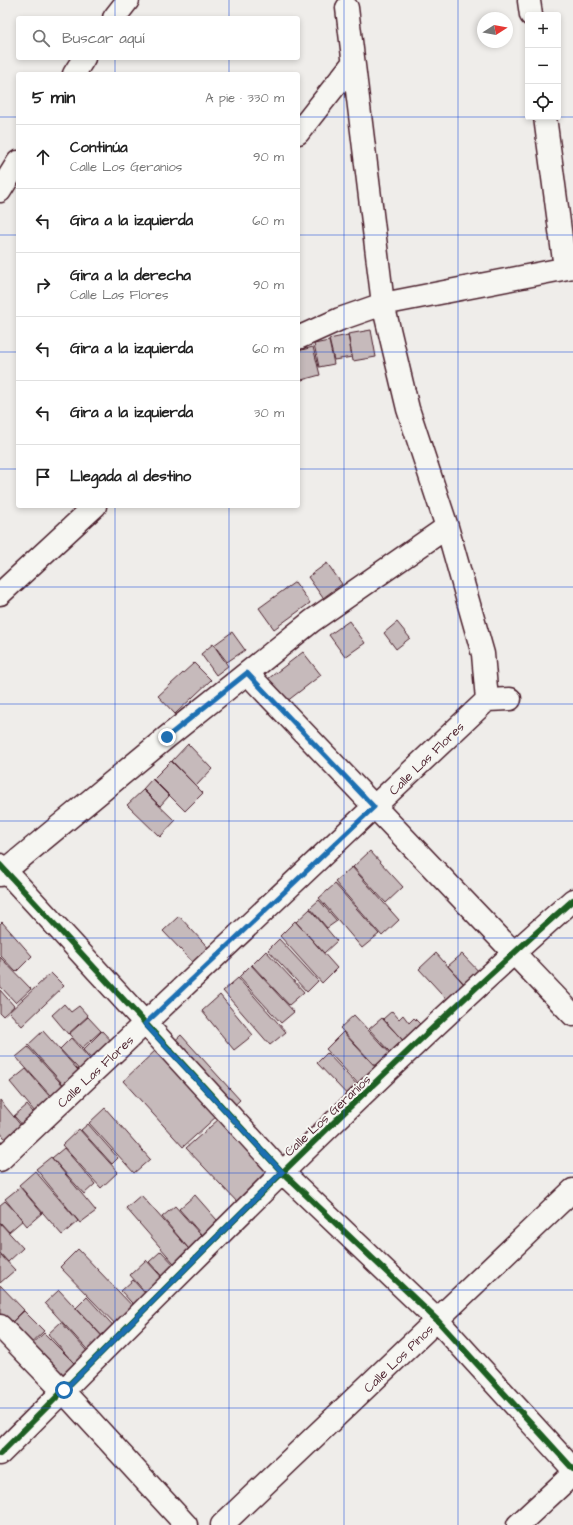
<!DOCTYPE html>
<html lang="es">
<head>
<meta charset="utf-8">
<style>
	body { margin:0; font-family:"Architects Daughter",sans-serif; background:#f2f2f2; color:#222 }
	.controls { position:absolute; right:12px; top:12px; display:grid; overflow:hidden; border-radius:4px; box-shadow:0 2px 6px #0003 }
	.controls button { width:36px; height:36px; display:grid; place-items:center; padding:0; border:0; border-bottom:1px solid #e0e0e0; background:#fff; color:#222; font:20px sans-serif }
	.compass { position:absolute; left:477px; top:12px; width:36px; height:36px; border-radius:50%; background:#fff; box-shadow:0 2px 6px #0003; rotate:79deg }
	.stop { position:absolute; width:12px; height:12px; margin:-9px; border:3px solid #1f6fb2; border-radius:50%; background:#fff }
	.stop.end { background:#1f6fb2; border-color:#fff; box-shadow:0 1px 4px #0008 }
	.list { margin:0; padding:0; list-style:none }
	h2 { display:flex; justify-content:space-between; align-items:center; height:52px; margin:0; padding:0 16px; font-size:17px }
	h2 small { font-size:13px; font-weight:400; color:#767676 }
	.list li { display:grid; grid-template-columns:26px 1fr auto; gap:12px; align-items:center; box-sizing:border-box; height:64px; padding:0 16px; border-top:1px solid #e0e0e0 }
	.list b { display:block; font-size:15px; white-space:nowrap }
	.list p { margin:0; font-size:13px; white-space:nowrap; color:#767676 }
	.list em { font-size:13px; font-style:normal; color:#767676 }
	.icon { flex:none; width:22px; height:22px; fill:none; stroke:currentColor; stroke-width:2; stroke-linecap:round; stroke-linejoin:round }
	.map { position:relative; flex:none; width:573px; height:1525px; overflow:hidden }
	.search { position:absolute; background:#fff; box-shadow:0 2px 6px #0003; left:16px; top:16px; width:284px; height:44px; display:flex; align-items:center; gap:10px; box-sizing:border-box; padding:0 14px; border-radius:4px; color:#767676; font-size:15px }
	.panel { position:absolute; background:#fff; box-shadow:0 2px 6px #0003; left:16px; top:72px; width:284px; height:436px; border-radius:4px }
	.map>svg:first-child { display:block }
</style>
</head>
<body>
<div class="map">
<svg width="573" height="1525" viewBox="0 0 573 1525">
	<rect width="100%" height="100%" fill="#efedea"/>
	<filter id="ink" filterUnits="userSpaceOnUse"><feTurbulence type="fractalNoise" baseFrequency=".025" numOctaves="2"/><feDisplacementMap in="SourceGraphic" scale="8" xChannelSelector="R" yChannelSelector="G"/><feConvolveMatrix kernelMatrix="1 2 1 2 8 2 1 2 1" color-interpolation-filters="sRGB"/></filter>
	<g filter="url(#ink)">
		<path fill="#c6babb" stroke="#4a1f2b" d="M371,330L376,357L353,361L348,334Z
			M348,335L352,357L334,360L329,339Z
			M329,341L334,364L319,367L314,344Z
			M313,347L320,375L298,381V351Z
			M327,563L342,584L323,598L308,577Z
			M295,582L310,603L274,629L259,608Z
			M349,621L365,643L345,657L329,635Z
			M397,622L410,638L396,649L384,633Z
			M232,632L245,650L227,662L214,645Z
			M213,644L228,666L216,675L201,654Z
			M303,652L321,675L282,705L264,682Z
			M194,663L211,680L175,714L158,696Z
			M188,744L212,769L196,786L172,761Z
			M171,761L203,793L185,811L153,779Z
			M152,779L169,796L160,806L143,789Z
			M143,790L175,821L160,837L127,805Z
			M370,851L403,887L386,903L353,867Z
			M352,867L399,920L382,936L335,882Z
			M335,884L379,934L362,948L319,898Z
			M319,900L337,921L327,928L310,908Z
			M310,909L337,941L324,953L296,922Z
			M179,916L214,954L199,969L163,931Z
			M295,921L337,968L322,983L280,936Z
			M2,922L32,956L16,972L0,955V924Z
			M279,939L318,981L307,992L268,950Z
			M266,951L304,992L289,1005L252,965Z
			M436,953L470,991L453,1006L419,969Z
			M462,954L484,977L470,990L448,966Z
			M0,957L31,989L16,1003L0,986Z
			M251,965L294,1012L281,1023L239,977Z
			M51,973L64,986L22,1026L9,1012Z
			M238,978L286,1032L270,1045L223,991Z
			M0,990L14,1006L3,1016L0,1013Z
			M220,995L253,1035L234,1050L202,1011Z
			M64,1004L71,1012L79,1006L88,1016L68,1034L52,1015Z
			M392,1011L399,1019L403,1015L409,1023L414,1018L427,1031L410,1048L383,1019Z
			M354,1015L396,1060L382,1073L340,1028Z
			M88,1017L101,1031L82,1048L69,1034Z
			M382,1018L410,1048L397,1060L369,1029Z
			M43,1031L85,1078L70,1092L28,1045Z
			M102,1031L117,1047L98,1066L83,1050Z
			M343,1032L382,1074L364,1090L326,1049Z
			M181,1035L240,1100L228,1111L169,1046Z
			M71,1038L97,1067L86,1077L60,1049Z
			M28,1047L69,1092L57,1103L16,1057Z
			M157,1049L218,1115L183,1147L123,1081Z
			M327,1053L363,1091L353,1101L317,1063Z
			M26,1069L57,1105L40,1118L10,1082Z
			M0,1100L27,1133L11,1146L0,1132Z
			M27,1105L39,1119L27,1130L14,1116Z
			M105,1108L150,1159L134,1173L89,1123Z
			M219,1119L271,1173L239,1204L186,1148Z
			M88,1124L118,1158L112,1164L81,1130Z
			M79,1129L118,1172L101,1188L62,1145Z
			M64,1148L95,1184L84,1194L52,1158Z
			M51,1157L96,1211L80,1223L36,1169Z
			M35,1171L78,1221L62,1235L19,1185Z
			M20,1187L42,1213L27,1226L5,1199Z
			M141,1195L195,1256L180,1270L126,1208Z
			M195,1195L224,1228L208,1242L179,1209Z
			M5,1201L23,1220L9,1232L0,1222V1205Z
			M175,1206L208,1243L194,1255L162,1217Z
			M0,1223L23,1248L8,1262L0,1253Z
			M78,1249L139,1313L121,1330L60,1267Z
			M161,1251L180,1271L168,1283L149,1262Z
			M0,1254L15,1270L0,1283Z
			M146,1260L168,1284L151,1299L130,1275Z
			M133,1280L151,1300L140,1312L121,1291Z
			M0,1285L24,1310L6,1328L0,1322Z
			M59,1290L109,1344L94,1357L45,1303Z
			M87,1297L119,1332L108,1342L76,1308Z
			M24,1311L44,1331L25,1349L5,1329Z
			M61,1322L93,1358L80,1370L48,1334Z
			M44,1333L77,1366L59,1384L26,1350Z"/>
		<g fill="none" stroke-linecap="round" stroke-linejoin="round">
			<g stroke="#4a1f2b" stroke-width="25">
				<path id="minor" d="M529,1L531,15
					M347,8L383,304L408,409L447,527L483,654L487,700
					M114,18L128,0
					M74,74L84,58
					M545,117L565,268
					M298,133L353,63
					M0,191L18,162
					M298,338L340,319L383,304L573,267
					M0,594L95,506
					M247,673L573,1015
					M0,865L282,1172L437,1320L573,1469
					M0,875L167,737L312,621L447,527
					M0,1160L487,700L510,699
					M0,1326L63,1391L186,1525
					M0,1454C188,1266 374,1076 573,900
					M222,1525L573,1190
					M518,1525L573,1474"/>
			</g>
			<use href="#minor" stroke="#f6f6f2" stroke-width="22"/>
			<g stroke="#f6f6f2" stroke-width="8">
				<path id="cycleway" d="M0,865L282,1172L437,1320L573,1469
					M0,1454C188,1266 374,1076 573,900"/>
			</g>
			<use href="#cycleway" stroke="#1b5e20" stroke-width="6"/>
		</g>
	</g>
	<g fill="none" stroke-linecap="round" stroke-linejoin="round" filter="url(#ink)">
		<path stroke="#1f6fb2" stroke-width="5" d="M64,1390L282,1172L145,1024L374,807L247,673L167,737"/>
	</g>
	<path fill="none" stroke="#1d4ed8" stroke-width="1" stroke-opacity="0.55" d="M115,0V18M229,0V18M344,0V1525M458,0V1525M115,58V74M229,58V74M0,117H18M298,117H573M0,235H18M298,235H573M0,352H18M298,352H573M0,469H18M298,469H573M115,506V1525M229,506V1525M0,587H573M0,704H573M0,821H573M0,938H573M0,1056H573M0,1173H573M0,1290H573M0,1408H573"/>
	<g text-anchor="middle" stroke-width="4" stroke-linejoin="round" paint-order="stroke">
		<g font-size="13" fill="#4a1f2b" stroke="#f6f6f2">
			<text transform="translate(426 758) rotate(-44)" y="5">Calle Las Flores</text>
			<text transform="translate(95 1071) rotate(-43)" y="5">Calle Las Flores</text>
			<text transform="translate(327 1115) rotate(-43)" y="5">Calle Los Geranios</text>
			<text transform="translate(398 1358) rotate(-44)" y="5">Calle Los Pinos</text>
		</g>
	</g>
</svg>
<div class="controls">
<button>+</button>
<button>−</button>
<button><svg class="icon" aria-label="locate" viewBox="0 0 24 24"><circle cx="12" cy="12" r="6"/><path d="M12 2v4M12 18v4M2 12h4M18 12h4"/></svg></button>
</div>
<svg class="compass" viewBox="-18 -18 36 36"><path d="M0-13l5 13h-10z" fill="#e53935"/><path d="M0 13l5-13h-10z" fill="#767676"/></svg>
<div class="stop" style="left:64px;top:1390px"></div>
<div class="stop end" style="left:167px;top:737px"></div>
<div class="search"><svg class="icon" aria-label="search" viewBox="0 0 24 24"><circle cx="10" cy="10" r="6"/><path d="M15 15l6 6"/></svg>Buscar aquí</div>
<section class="panel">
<h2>5 min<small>A pie · 330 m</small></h2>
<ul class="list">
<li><svg class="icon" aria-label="ahead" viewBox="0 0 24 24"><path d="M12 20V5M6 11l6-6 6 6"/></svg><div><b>Continúa</b><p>Calle Los Geranios</p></div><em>90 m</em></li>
<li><svg class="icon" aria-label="left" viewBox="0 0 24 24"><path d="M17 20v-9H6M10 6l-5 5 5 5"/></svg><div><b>Gira a la izquierda</b></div><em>60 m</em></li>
<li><svg class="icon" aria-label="right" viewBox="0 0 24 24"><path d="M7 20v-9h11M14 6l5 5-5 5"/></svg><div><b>Gira a la derecha</b><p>Calle Las Flores</p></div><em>90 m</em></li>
<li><svg class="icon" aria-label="left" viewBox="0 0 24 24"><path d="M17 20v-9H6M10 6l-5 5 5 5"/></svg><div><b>Gira a la izquierda</b></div><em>60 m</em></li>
<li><svg class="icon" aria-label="left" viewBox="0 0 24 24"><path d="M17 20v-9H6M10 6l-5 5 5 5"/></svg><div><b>Gira a la izquierda</b></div><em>30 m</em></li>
<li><svg class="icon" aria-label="arrive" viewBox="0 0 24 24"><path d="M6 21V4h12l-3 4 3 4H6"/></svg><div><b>Llegada al destino</b></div></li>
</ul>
</section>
</div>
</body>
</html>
